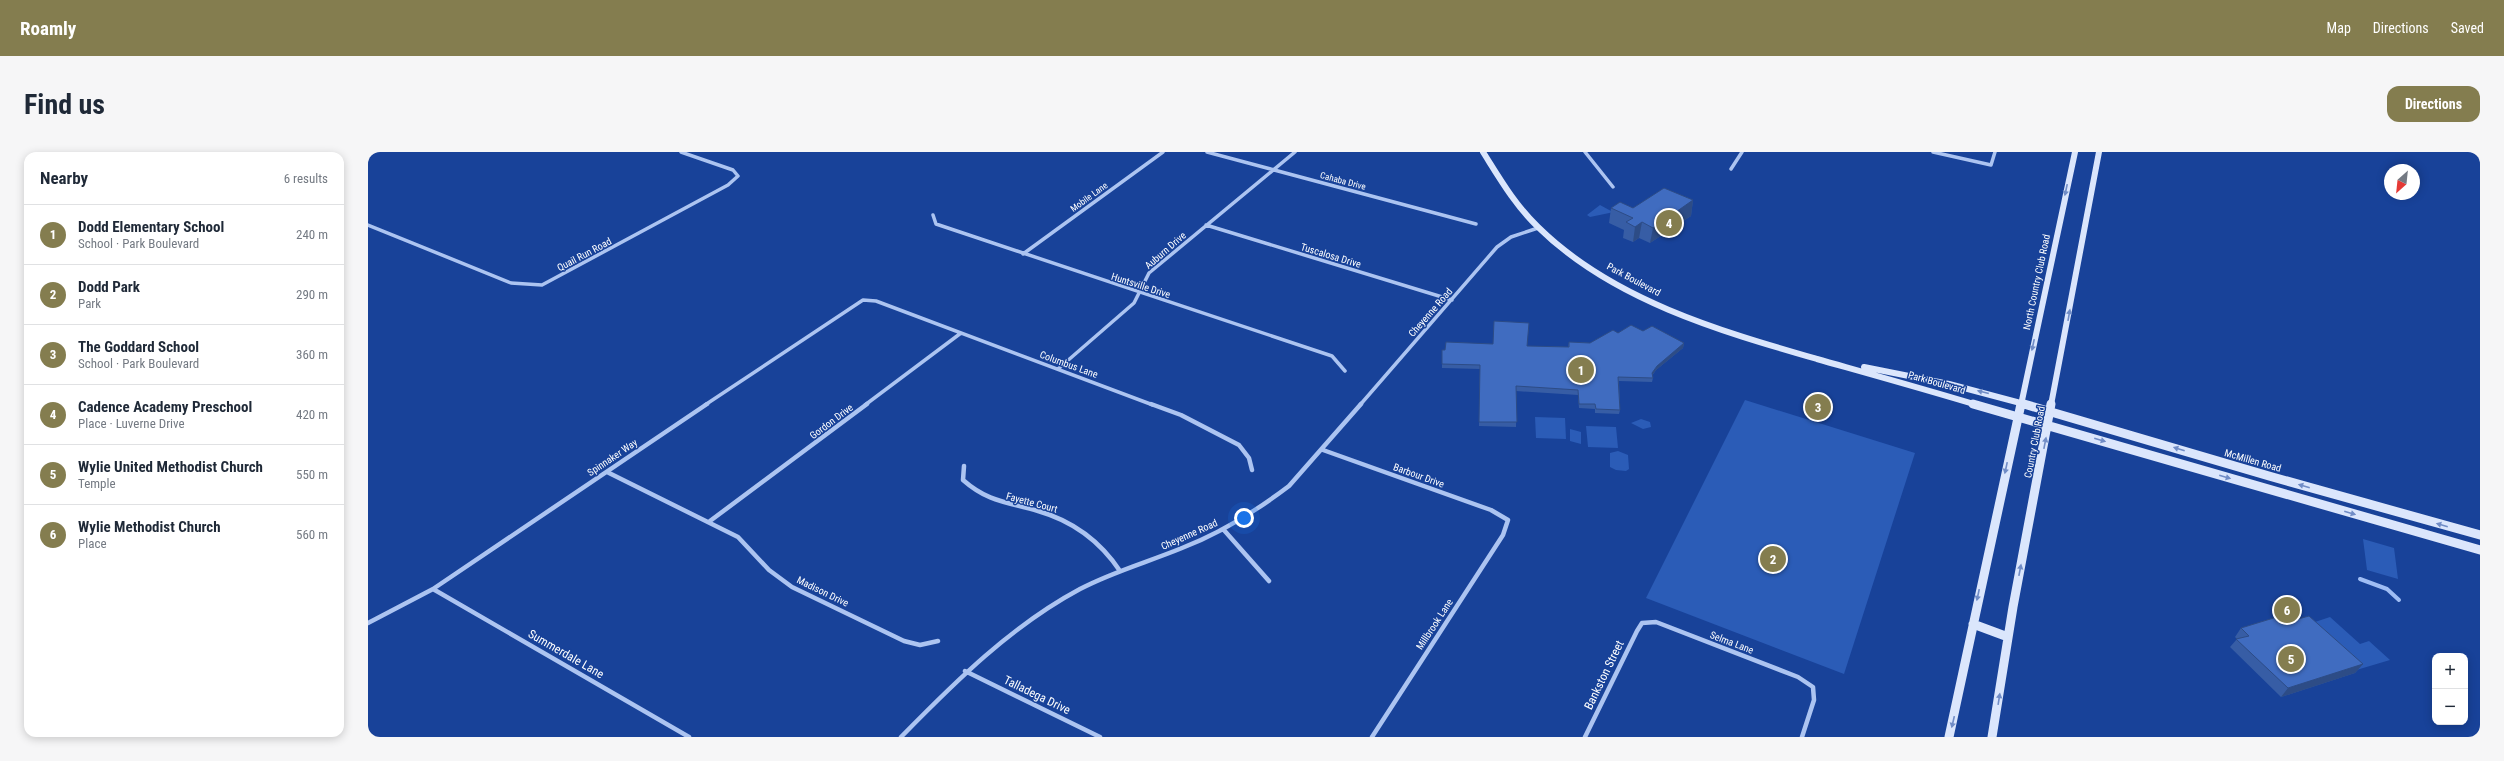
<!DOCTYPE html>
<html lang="en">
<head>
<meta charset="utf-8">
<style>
	body { margin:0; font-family:"Roboto Condensed",sans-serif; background:#f6f6f7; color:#1f2937 }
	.controls { position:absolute; right:12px; bottom:12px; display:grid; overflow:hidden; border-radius:8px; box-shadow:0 2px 10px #0003 }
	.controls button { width:36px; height:36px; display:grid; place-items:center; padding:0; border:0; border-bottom:1px solid #e0e1e3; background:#fff; color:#1f2937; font:20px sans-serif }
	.compass { position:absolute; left:2016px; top:12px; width:36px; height:36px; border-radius:50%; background:#fff; box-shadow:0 2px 10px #0003; rotate:207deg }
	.you { position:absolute; left:876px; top:366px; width:14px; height:14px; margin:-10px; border:3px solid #fff; border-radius:50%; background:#1a73e8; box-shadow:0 0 0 6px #1a73e833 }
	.badge { display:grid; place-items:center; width:26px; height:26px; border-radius:50%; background:#847d4f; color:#fff; font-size:13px; font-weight:700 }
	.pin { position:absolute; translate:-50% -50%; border:2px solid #fff; box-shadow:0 1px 4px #0006 }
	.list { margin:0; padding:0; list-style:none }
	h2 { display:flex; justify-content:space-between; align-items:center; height:52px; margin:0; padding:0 16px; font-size:17px }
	h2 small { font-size:13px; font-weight:400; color:#747a83 }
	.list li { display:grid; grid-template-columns:26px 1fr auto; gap:12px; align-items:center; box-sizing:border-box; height:60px; padding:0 16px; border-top:1px solid #e0e1e3 }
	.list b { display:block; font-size:15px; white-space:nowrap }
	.list p { margin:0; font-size:13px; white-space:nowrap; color:#747a83 }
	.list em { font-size:13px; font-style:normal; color:#747a83 }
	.map { position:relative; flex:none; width:2112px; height:585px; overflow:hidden; border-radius:12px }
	header { display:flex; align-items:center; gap:24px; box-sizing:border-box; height:56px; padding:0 20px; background:#847d4f; color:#fff }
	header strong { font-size:19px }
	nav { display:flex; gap:22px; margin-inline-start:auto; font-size:14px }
	.intro { display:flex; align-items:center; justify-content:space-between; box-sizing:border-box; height:96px; padding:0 24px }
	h1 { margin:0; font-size:28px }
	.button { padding:10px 18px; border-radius:12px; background:#847d4f; color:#fff; font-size:14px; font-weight:700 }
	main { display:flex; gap:24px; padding:0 24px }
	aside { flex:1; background:#fff; border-radius:12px; box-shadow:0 2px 10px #0003 }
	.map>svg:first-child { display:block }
</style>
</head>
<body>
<header>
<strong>Roamly</strong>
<nav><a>Map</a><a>Directions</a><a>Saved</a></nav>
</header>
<div class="intro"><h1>Find us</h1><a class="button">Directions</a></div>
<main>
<aside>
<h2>Nearby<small>6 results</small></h2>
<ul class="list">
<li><span class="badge">1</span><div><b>Dodd Elementary School</b><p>School · Park Boulevard</p></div><em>240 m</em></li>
<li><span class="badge">2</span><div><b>Dodd Park</b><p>Park</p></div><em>290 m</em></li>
<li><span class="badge">3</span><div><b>The Goddard School</b><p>School · Park Boulevard</p></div><em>360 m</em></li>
<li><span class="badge">4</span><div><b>Cadence Academy Preschool</b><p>Place · Luverne Drive</p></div><em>420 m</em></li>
<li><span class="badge">5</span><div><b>Wylie United Methodist Church</b><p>Temple</p></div><em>550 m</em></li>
<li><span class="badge">6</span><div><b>Wylie Methodist Church</b><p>Place</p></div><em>560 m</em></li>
</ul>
</aside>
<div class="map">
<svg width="2112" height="585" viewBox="0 0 2112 585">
	<rect width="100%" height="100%" fill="#184299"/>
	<path fill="#2b5cb7" d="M1232,53L1243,59L1247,55L1246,60L1222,65L1219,63Z
		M1377,248L1547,301L1476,522L1278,446Z
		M1167,265L1197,266L1198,287L1168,286Z
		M1273,267L1282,270L1283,275L1275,277L1263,271Z
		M1218,274L1248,275L1250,296L1220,295Z
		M1202,277L1213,280V292L1202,289Z
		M1250,299L1260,303L1261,317L1258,319L1248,318L1242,315V301Z
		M1995,387L2026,396L2030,427L1999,418Z
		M1962,465L1992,492L2001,489L2022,508L1985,519L1935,474Z"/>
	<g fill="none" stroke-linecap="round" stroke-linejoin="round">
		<path stroke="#9fbdf4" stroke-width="4" d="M1992,427L2019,437L2031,448"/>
		<path stroke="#acc4f1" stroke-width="3.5" d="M839,0L1108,72
			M1217,0L1245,35
			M1565,0L1623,13L1627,0
			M1363,17L1374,0
			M565,63L568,72L964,204L977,219
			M0,73L143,131L174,133L360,33L370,24L365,18L313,0
			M838,73L1084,148
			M655,102L795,0
			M690,217L766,151L781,121L927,0
			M337,253L495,148L508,149L785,253
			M497,253L593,181
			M992,253L1129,95L1143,85L1170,76"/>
		<path stroke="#acc4f1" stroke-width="4.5" d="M783,252L813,263L871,293L881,306L884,318
			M955,298L1123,358L1140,368L1135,383L1004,585
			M596,314L595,328C620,350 639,350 670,359C705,369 732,389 752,419
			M239,320L370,385L401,418L424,435L536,489L552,493L570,489
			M342,369L499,252
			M855,377L901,429
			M65,437L321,585
			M0,471L65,437L339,252
			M597,519L732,585
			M533,585C588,529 643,474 712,437C744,420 780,410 814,396C853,381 888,359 921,334L993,252
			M1217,585L1269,479L1274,471L1288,470L1430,525L1445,535L1446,548L1434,585"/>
		<path stroke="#dbe6fc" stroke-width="6" d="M1115,0C1132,27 1147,53 1170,75C1244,148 1352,179 1449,207C1502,222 1556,237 1609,253
			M1496,215L1581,232L1660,253
			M1653,253L1707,0
			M1683,253L1731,0"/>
		<path stroke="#dbe6fc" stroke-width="9" d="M1605,252L2112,398
			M1656,252L1901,324L2112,383
			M1605,472L1640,485
			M1581,585L1653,252
			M1624,585L1645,455L1683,252"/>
	</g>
	<path fill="#375da5" d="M1325,48L1323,64L1282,91L1271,86L1265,90L1255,86L1256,78L1241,71L1243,56H1265Z
		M1275,179L1316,191L1315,196L1288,218L1284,224L1285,226L1284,230L1251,229L1252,258L1251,262L1227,261V257L1211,256L1210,243L1148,239V275L1111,274L1112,217L1074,216V198L1159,194L1200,195L1201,190L1222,191L1250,181Z
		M1930,467L1995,512L1987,521L1913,545L1862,495L1869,487L1867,485L1873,476Z"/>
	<path fill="#2d4c86" d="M1325,48L1323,64L1282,91L1285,76Z
		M1274,70L1271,86L1265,90L1267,75Z
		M1316,191L1315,196L1288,218L1283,225L1284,221L1289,214Z
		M1995,512L1987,521L1913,545L1920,536Z"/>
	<path fill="#406cc0" stroke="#2d4c86" d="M1296,36L1325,48L1285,76L1274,70L1267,75L1258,70L1265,66L1243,56L1252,50L1265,56Z
		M1126,169L1161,171L1159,194L1201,195V190L1222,191L1245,178L1250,181L1263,173L1275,179L1284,174L1316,191L1289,214L1284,221L1285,226L1250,225L1252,258L1228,257L1227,252H1211L1210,238L1148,234L1149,270H1111L1112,213L1074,212V198H1077L1078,190L1125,192Z
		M1922,461L1930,467L1941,464L1995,512L1920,536L1868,487L1881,484L1873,476Z"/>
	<defs><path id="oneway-solid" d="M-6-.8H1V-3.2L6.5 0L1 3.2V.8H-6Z"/></defs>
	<g fill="#708cc6">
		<use href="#oneway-solid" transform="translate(1698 38) rotate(102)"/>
		<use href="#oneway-solid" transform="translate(1701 163) rotate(-80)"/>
		<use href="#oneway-solid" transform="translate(1665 193) rotate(102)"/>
		<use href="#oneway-solid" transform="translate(1615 240) rotate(-166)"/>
		<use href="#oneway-solid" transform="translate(1732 288) rotate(16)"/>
		<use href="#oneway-solid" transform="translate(1677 291) rotate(-79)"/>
		<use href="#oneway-solid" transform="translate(1811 297) rotate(-162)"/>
		<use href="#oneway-solid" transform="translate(1638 316) rotate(102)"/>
		<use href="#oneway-solid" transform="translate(1857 325) rotate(16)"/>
		<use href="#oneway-solid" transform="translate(1936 334) rotate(-164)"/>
		<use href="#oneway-solid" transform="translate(1982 361) rotate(16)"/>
		<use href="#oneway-solid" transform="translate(2074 373) rotate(-164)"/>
		<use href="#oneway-solid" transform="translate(1652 418) rotate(-79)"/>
		<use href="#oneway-solid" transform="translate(1610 443) rotate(102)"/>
		<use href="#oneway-solid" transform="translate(1631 547) rotate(-81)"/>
		<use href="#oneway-solid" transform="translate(1585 570) rotate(103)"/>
	</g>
	<g text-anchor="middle" stroke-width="3" stroke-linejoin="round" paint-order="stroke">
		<g font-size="9" fill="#fff" stroke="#184299">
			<text transform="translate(975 29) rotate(15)" y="3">Cahaba Drive</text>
			<text transform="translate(721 45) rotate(-36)" y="3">Mobile Lane</text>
		</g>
		<g font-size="10" fill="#fff" stroke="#184299">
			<text transform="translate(797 98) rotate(-41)" y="4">Auburn Drive</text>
			<text transform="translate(216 102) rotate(-28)" y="4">Quail Run Road</text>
			<text transform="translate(963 103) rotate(17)" y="4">Tuscalosa Drive</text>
			<text transform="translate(1266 127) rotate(28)" y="4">Park Boulevard</text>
			<text transform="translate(1668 130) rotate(-78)" y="4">North Country Club Road</text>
			<text transform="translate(773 133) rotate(18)" y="4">Huntsville Drive</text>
			<text transform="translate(1062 160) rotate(-49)" y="4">Cheyenne Road</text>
			<text transform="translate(701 212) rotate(20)" y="4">Columbus Lane</text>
			<text transform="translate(1569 230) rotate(16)" y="4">Park Boulevard</text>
			<text transform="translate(463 269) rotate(-37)" y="4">Gordon Drive</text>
			<text transform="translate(1666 290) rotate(-79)" y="4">Country Club Road</text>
			<text transform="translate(244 305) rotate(-34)" y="4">Spinnaker Way</text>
			<text transform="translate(1885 308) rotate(16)" y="4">McMillen Road</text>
			<text transform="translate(1051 323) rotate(20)" y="4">Barbour Drive</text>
			<text transform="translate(664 350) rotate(15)" y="4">Fayette Court</text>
			<text transform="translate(821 382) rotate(-24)" y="4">Cheyenne Road</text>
			<text transform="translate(455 439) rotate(26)" y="4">Madison Drive</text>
			<text transform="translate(1066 472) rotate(-57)" y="4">Millbrook Lane</text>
			<text transform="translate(1364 490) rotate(21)" y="4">Selma Lane</text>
		</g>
		<g font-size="12" fill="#fff" stroke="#184299">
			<text transform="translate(198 502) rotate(30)" y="4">Summerdale Lane</text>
			<text transform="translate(1236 523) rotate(-64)" y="4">Bankston Street</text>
			<text transform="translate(669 543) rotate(26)" y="4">Talladega Drive</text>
		</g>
	</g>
</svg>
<div class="controls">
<button>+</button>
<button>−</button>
</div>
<svg class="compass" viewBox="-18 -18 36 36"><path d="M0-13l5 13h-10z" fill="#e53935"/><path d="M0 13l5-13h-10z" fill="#747a83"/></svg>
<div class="you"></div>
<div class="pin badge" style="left:1213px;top:218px">1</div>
<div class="pin badge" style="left:1405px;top:407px">2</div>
<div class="pin badge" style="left:1450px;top:255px">3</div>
<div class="pin badge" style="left:1301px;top:71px">4</div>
<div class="pin badge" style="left:1923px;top:507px">5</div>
<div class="pin badge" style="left:1919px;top:458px">6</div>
</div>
</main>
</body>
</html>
